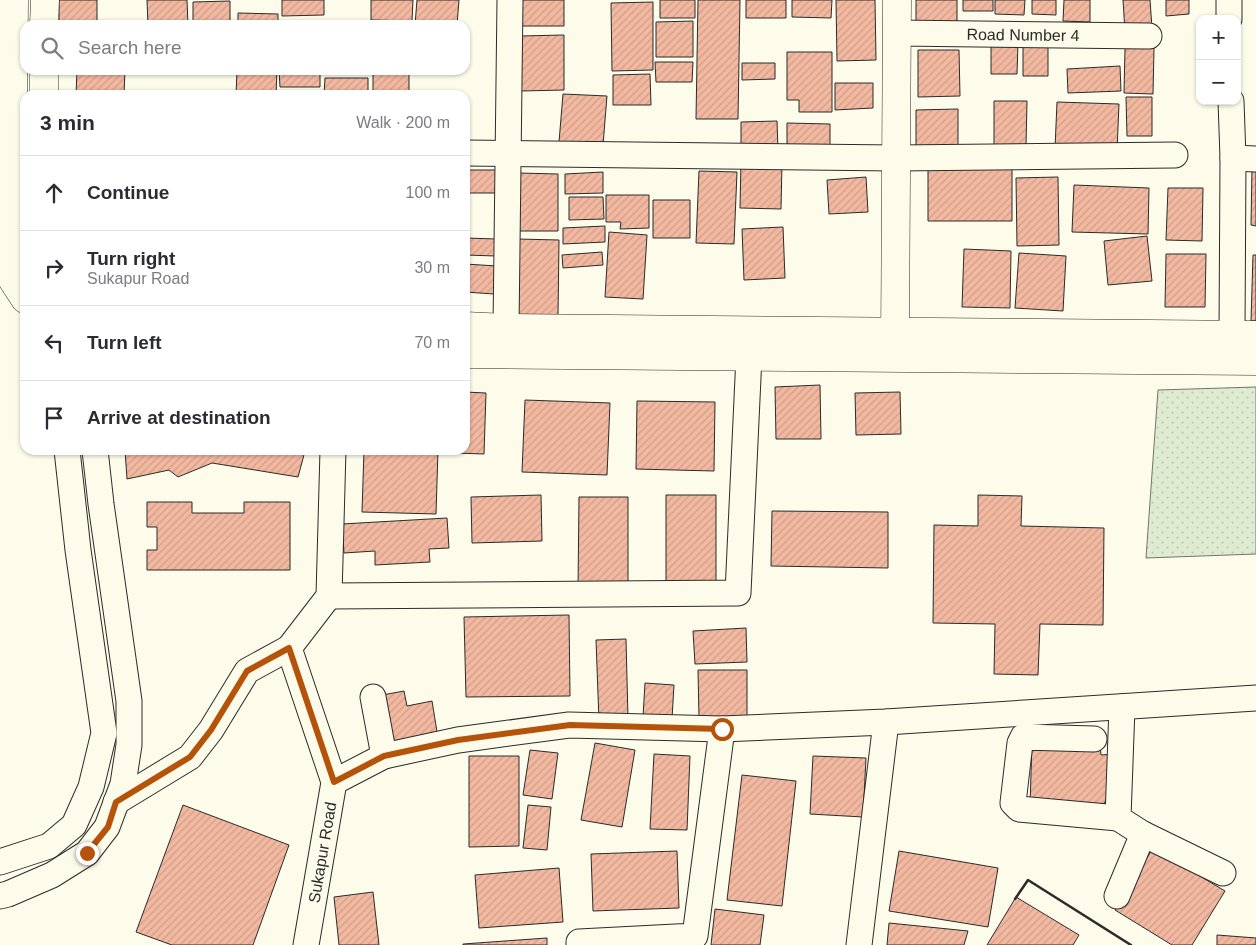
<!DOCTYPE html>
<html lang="en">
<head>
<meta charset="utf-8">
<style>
	body { margin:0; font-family:Arial,sans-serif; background:#f2f2f3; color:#2b2b33 }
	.controls { position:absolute; right:15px; top:15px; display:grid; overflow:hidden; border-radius:10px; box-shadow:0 1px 4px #0004 }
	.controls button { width:45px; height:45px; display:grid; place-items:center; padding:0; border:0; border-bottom:1px solid #e1e1e2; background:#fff; color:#2b2b33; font:25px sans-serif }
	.stop { position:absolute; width:15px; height:15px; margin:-11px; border:4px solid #b45309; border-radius:50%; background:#fff }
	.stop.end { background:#b45309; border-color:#fff; box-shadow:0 1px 5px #0008 }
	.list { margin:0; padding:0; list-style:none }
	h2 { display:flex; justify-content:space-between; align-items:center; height:65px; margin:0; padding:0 20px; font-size:21px }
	h2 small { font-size:16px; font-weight:400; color:#7c7c81 }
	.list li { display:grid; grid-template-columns:32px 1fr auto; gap:15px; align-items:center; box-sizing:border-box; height:75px; padding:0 20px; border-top:1px solid #e1e1e2 }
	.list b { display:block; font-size:19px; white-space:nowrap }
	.list p { margin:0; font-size:16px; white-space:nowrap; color:#7c7c81 }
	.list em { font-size:16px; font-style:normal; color:#7c7c81 }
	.icon { flex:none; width:28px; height:28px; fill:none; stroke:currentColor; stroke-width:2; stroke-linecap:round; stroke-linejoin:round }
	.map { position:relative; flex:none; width:1256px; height:945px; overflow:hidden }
	.search { position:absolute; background:#fff; box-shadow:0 1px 4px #0004; left:20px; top:20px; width:450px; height:55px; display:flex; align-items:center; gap:12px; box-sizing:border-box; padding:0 18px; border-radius:15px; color:#7c7c81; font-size:19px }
	.panel { position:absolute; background:#fff; box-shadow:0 1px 4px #0004; left:20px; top:90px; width:450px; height:365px; border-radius:15px }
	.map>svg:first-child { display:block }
</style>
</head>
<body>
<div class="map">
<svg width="1256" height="945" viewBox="0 0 1256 945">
	<defs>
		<pattern id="grass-dots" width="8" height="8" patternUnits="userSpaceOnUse" patternTransform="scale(1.25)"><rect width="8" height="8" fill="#deebd1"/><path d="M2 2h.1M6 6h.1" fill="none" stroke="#bfcab4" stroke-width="1.8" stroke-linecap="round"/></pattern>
		<pattern id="building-hatch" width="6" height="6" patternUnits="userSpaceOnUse" patternTransform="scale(1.25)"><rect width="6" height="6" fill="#f2b8a0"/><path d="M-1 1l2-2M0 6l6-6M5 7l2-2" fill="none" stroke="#d09e8a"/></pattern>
	</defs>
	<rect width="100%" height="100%" fill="#fdfbea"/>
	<path fill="url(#grass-dots)" stroke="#74746e" d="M1256,387V554L1146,558L1158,390Z"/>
	<path fill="url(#building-hatch)" stroke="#2b2b2b" d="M59,0H97V25H59Z
		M147,0H187L188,25H148Z
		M282,0H324V15L282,16Z
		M371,0H413L412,21L371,20Z
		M417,0H459L457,25H415Z
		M519,0H564V26H519Z
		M660,0H695V18H660Z
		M698,0H740L738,119H696Z
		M746,0H786V18H746Z
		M792,0H832L831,18L792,17Z
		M836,0H875L876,60L837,61Z
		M916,0H957V22H916Z
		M963,0H993V11H963Z
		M995,0H1025L1024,15L995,14Z
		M1032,0H1056V15L1032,14Z
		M1064,0H1090V22L1063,21Z
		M1123,0H1150L1152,28L1125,31Z
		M1166,0H1189V14L1166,16Z
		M230,1V25H193V2Z
		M653,2V70L612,71L611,3Z
		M238,13L278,14V25H238Z
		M693,21V57H656V22Z
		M564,35V90L521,91L520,36Z
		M1023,39H1048V76H1023Z
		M991,41L1018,42L1017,74H991Z
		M1125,48H1154L1153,94L1124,93Z
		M918,50H959L960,96L918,97Z
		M787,52H832V112H799V100H787Z
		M655,62H693L692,82H656Z
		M742,63H775V79L742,80Z
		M1120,66L1121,91L1068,93L1067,69Z
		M77,70H125L124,95H76Z
		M237,70H277L276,95H236Z
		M279,70H320V87H280Z
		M373,70H409V95H373Z
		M650,74L651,105H613V75Z
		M325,78H368V95H324Z
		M835,83H873V108L835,110Z
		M563,94L607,96L603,145L559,142Z
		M1126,97H1152V136H1127Z
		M994,101H1027L1026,146H994Z
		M1057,102L1119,104L1117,151L1055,149Z
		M958,109V151H916V110Z
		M777,121L778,150H741V122Z
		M787,123L830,124V147H787Z
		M741,161L782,162L781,209L740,208Z
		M928,167H1012V221H928Z
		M1252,167H1256V226L1251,225Z
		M465,170H500V193H465Z
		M699,171L737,172L734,244L696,243Z
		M603,172V193L565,194V174Z
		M518,173L558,174V231H517Z
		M866,177L868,212L829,214L827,180Z
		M1058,177L1059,245L1017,246L1016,178Z
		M1074,185L1149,188L1148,234L1072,232Z
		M1168,188H1203L1202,241L1166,240Z
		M606,195H649V228L620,229L621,222H606Z
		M569,197H603L604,219L569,220Z
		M653,200H690V238H653Z
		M605,226V242L563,244V228Z
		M783,227L785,278L744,280L742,229Z
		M609,232L647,235L643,299L605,297Z
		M1147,236L1152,281L1108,285L1104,241Z
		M465,238L497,239L496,256L465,255Z
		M517,239L559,240L558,316L515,315Z
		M964,249L1011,251L1010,308L962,307Z
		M602,252L603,265L563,268L562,255Z
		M1019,253L1066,256L1063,311L1015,308Z
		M1166,254H1206L1205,307H1165Z
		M1253,255H1256V321H1251Z
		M465,264L497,266L494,294L465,292Z
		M820,385L821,439H776L775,387Z
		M465,392L486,393L484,454L454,453V450H465Z
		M900,392L901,434L856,435L855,393Z
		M525,400L610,403L607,475L522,472Z
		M637,401L715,402L714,471L636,469Z
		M125,450H292L305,451L298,477L212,463L178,477L169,470L127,479Z
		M364,450H438L436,514L362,512Z
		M541,495L542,541L472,543L471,497Z
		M666,495H716V587H666Z
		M978,495L1022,496L1021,526L1104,528L1103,625L1040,624L1038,675L994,674L995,624L933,623L934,525L978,526Z
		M579,497H628V590H578Z
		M147,502H192V513H244V502H290V570H147V550H157V527H147Z
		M772,511L888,512V568L771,566Z
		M447,518L449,548L429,549L430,562L375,565V551L344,553L342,524Z
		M569,615L570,696L466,697L464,617Z
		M746,628L747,662L695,664L693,631Z
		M626,639L628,719L599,721L596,640Z
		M698,670H747V718H699Z
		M645,683L674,685L672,719L643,717Z
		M404,691L407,706L432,701L438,738L386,748L377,696Z
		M1032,741L1100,743L1101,755L1114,754L1112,793L1098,811L1030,807Z
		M595,743L635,750L622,827L581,820Z
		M530,750L558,753L552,799L523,795Z
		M654,754L690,756L687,830L650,829Z
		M469,756H519V846L469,847Z
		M813,756L866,758L863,817L810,814Z
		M742,775L796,781L782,906L727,900Z
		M183,805L289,845L253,945H172L136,932Z
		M528,805L551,807L547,850L523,848Z
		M1153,848L1225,891L1192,945H1172L1115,910Z
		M677,851L679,908L593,911L591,854Z
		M899,851L998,868L988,927L889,911Z
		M559,868L563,922L479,928L475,875Z
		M373,892L379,945H339L334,897Z
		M1016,897L1079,935L1073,945H987Z
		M715,909L764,915L760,945H711Z
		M889,923L968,931L964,945H887Z
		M1217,935L1256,938V945H1217Z
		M547,938V945H463V944Z"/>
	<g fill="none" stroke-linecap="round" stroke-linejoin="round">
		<g stroke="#2b2b2b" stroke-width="27">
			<g id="street">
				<path d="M1229,0V19"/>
				<path id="s1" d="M897,33L1149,36"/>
				<path d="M1231,101L1233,158L1232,334"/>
				<path d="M465,153L896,158L1175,155"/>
				<path d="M1233,158L1256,159"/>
				<path d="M506,328L510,0"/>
				<path d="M329,596L738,593L749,356"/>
				<path d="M373,697L384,756"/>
				<path d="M1122,707L1118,818L1143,834L1223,873"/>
				<path d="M1094,739L1023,737L1020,743L1013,803L1019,809L1118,818"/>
				<path d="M334,782L384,756L458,740L569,725L722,729L886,722L1256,698"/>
				<path d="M116,802L190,757L211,730L247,671L289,648"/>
				<path d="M0,862L49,846L74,825L91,787L104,733L78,550L67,450"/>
				<path d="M0,896L8,894L52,875L87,853L107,827L123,784L129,745V701L101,504L95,450"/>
				<path d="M1117,896L1143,834"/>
				<path id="s2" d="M306,945L334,782L289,648L329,596L333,450"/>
				<path d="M579,945V942L695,936L722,729"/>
				<path d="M859,945L886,722"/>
			</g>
		</g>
		<g stroke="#2b2b2b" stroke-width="29">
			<path id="secondary" d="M14,0L12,279L25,299
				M44,25L45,0
				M44,95V70
				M465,326L506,328L1256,335
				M895,348L897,0
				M465,354L1256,361"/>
		</g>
		<use href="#street" stroke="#fdfbea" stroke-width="25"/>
		<use href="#secondary" stroke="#fdfbea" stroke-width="28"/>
		<path stroke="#2b2b2b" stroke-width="2.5" d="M1015,899L1028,880L1131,945"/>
	</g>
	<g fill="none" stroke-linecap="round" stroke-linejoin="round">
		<path stroke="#b45309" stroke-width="6" d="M87,853L108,827L116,802L190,757L211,730L247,671L289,648L334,782L384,756L458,740L570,725L722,729"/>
	</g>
	<g text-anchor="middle" stroke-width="4" stroke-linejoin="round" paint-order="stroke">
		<g font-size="16" fill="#2b2b2b" stroke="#fdfbea">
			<text dy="6" stroke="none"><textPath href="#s1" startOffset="126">Road Number 4</textPath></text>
			<text dy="6" stroke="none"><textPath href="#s2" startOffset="94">Sukapur Road</textPath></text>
		</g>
	</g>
</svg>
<div class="controls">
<button>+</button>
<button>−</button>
</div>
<div class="stop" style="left:722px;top:729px"></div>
<div class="stop end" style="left:87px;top:853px"></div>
<div class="search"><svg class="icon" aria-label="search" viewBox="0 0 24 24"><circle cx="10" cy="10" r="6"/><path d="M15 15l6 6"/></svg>Search here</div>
<section class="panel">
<h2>3 min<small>Walk · 200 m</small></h2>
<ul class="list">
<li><svg class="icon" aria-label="ahead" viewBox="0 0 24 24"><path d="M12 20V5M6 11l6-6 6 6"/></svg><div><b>Continue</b></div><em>100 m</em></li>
<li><svg class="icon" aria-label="right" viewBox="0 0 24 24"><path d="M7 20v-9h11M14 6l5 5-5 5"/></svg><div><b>Turn right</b><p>Sukapur Road</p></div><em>30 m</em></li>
<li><svg class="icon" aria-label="left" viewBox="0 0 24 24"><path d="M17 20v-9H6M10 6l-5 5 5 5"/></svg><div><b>Turn left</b></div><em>70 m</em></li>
<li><svg class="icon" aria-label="arrive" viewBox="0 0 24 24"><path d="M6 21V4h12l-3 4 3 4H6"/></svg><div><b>Arrive at destination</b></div></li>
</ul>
</section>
</div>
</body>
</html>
